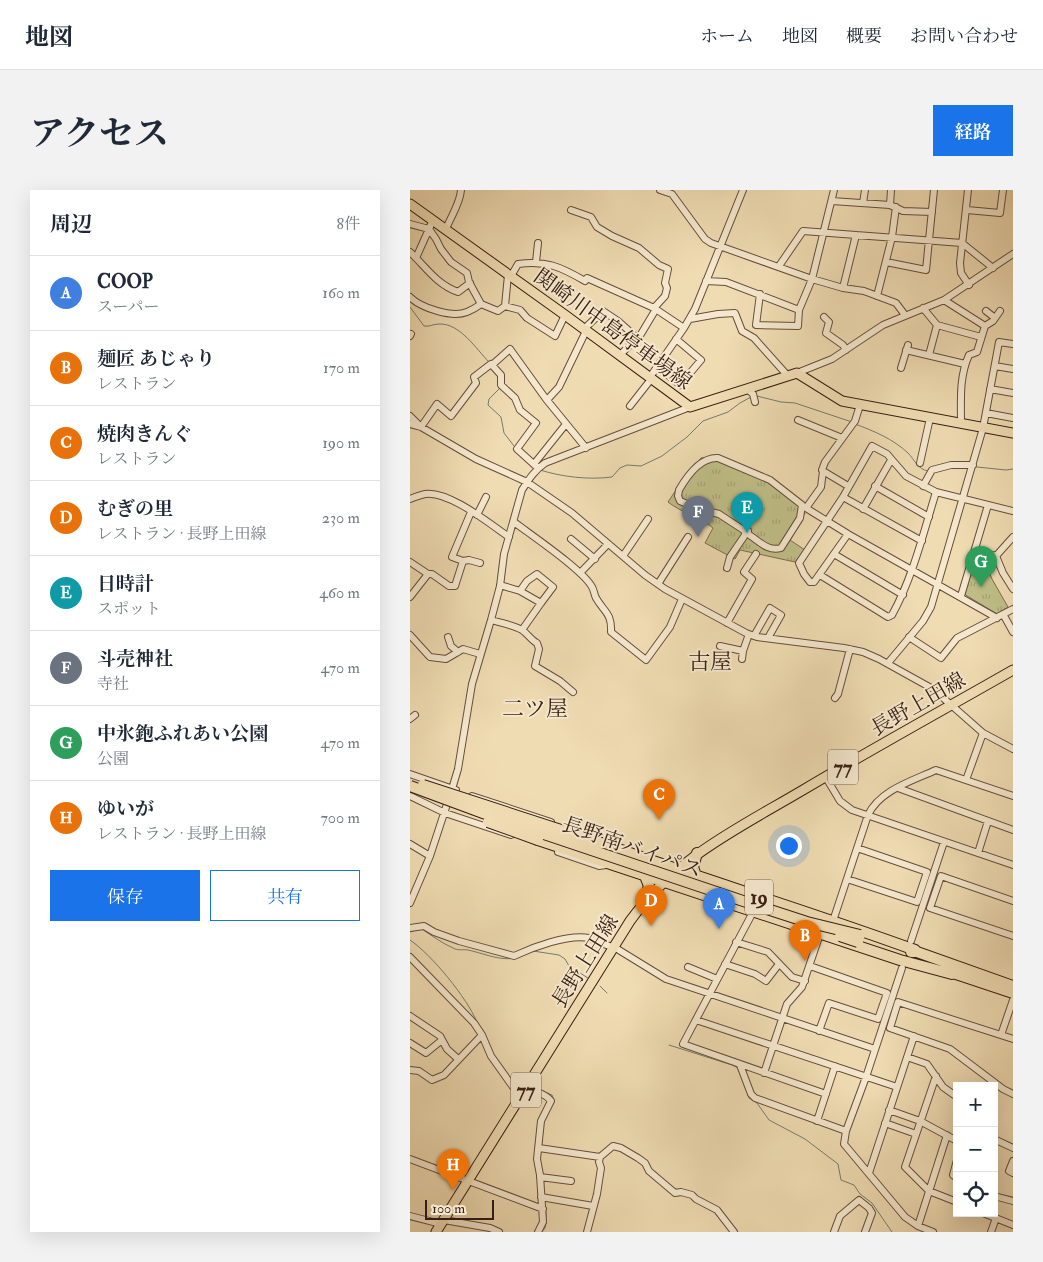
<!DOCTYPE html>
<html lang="ja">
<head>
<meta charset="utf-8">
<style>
	body { margin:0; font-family:"IM FELL Double Pica","Noto Serif JP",serif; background:#f2f2f3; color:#1f2937 }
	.controls { position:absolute; right:15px; bottom:15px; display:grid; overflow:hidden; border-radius:0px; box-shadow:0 5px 20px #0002 }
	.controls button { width:45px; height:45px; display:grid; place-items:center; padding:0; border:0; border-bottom:1px solid #e0e1e3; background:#fff; color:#1f2937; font:25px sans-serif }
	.scale { position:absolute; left:15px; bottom:12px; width:69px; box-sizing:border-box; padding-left:5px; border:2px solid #381e13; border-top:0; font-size:14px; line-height:18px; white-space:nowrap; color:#381e13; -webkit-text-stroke:4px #f5e8ce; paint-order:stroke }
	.you { position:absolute; left:378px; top:655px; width:18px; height:18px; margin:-12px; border:4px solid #fff; border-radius:50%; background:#1a73e8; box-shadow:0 0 0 8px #1a73e833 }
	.badge { display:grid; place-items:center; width:32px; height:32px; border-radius:50%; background:#1a73e8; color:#fff; font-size:16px; font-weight:700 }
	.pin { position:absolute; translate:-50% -41px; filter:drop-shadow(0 1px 2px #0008) }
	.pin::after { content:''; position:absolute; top:26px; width:18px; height:15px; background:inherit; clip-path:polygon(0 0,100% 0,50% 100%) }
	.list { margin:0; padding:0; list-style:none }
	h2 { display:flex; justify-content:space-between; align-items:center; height:65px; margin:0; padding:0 20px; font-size:21px }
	h2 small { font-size:16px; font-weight:400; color:#747a83 }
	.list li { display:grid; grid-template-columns:32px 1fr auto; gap:15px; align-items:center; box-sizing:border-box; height:75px; padding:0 20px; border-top:1px solid #e0e1e3 }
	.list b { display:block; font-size:19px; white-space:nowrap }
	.list p { margin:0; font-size:16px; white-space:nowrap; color:#747a83 }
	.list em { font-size:16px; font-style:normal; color:#747a83 }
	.actions { display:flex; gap:10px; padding:15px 20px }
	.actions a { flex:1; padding:11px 0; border:1px solid #1a73e8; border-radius:0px; text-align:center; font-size:18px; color:#1a73e8 }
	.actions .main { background:#1a73e8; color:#fff }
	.icon { flex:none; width:28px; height:28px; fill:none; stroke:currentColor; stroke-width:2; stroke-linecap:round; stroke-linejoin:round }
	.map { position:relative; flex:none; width:603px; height:1042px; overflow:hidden; border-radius:0px }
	header { display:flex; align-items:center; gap:30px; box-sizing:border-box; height:70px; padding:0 25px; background:#fff; border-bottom:1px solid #e0e1e3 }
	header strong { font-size:24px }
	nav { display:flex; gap:28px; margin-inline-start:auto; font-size:18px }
	.intro { display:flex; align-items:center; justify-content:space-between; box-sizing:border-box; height:120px; padding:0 30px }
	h1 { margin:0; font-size:35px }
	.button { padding:12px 22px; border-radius:0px; background:#1a73e8; color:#fff; font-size:18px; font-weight:700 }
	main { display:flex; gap:30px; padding:0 30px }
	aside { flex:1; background:#fff; border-radius:0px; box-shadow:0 5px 20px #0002 }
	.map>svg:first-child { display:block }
</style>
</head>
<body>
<header>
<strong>地図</strong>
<nav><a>ホーム</a><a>地図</a><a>概要</a><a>お問い合わせ</a></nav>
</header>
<div class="intro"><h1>アクセス</h1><a class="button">経路</a></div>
<main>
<aside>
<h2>周辺<small>8件</small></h2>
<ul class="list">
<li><span class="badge" style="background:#3f7fe0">A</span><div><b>COOP</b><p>スーパー</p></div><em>160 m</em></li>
<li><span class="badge" style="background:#e8710a">B</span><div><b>麺匠 あじゃり</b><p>レストラン</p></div><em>170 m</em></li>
<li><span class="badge" style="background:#e8710a">C</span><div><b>焼肉きんぐ</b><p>レストラン</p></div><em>190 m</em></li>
<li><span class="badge" style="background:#e8710a">D</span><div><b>むぎの里</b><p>レストラン · 長野上田線</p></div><em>230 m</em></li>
<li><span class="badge" style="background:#0f9aa8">E</span><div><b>日時計</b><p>スポット</p></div><em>460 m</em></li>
<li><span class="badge" style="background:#6b7280">F</span><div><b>斗売神社</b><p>寺社</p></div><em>470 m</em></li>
<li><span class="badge" style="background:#2e9e5b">G</span><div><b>中氷鉋ふれあい公園</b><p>公園</p></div><em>470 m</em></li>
<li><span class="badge" style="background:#e8710a">H</span><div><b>ゆいが</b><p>レストラン · 長野上田線</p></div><em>700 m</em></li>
</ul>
<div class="actions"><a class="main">保存</a><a>共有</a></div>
</aside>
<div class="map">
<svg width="603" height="1042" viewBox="0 0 603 1042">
	<defs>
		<pattern id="park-tufts" width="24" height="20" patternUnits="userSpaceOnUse" patternTransform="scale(1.25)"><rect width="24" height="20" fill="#c0bf88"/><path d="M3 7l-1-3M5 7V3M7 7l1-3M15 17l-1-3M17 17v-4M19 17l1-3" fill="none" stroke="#a6a474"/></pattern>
	</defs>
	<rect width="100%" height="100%" fill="#f0dcb3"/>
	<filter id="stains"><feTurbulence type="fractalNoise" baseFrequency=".004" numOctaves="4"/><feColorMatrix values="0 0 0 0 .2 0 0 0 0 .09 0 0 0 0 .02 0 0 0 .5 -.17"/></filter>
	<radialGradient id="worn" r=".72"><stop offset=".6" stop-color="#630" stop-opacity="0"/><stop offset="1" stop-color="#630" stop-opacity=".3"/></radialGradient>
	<path fill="url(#park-tufts)" stroke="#7c6e4e" d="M307,266L322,271L395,314L393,321L395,323L380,350L395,360L385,372L330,360L325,369L295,353L303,338C290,327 272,323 258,312L270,294L291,268Z
		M567,363L571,364L582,389L598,417L587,424L554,404Z"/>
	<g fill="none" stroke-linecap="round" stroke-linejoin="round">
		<path stroke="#737c71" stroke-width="1" d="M0,117L14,136C20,137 23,134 29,134C50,133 66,159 79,172
			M89,199L79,209L78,215L91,227L94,243L104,256
			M347,206L371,212L385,213L442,232
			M445,234C464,241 483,249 498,263C505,270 507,279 518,281
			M567,277L596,280L603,279
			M130,280C152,287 179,290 202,287L210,278L217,275L231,276L252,266L277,247L293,231L318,222L330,213L341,207
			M12,739C22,746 32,753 43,758C48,761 53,759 58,760C77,764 97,775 115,764
			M0,742L6,740
			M0,750C22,765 57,808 67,832
			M123,761L149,765L155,769L159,776L178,788
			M190,796L197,803
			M69,836L73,840L79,854
			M259,855L322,875L328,878
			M82,862L87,869
			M103,893L112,895
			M136,903L142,905L144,910
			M338,905L339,908L347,913L359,930L395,949L428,974L431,990L444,995L450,1004L462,1013L482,1042
			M136,1021V1029
			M132,1042L135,1038L136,1033"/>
		<g stroke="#664e3b" stroke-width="8">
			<path id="minor" d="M250,0L262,4L295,49L301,53L402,89L433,98L454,101L486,113L495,125
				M558,0L550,73L551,83L559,95
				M422,11L480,15L493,21L522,22
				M453,13L455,0
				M480,15L481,0
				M161,20L181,27L187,37L202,46L229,58L249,75L258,79L255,93L257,98L255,106L244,118
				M557,20L590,23L593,0
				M0,34L19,39L26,49L31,59L41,72L57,83L59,92L71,114
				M36,39C41,26 50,14 51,0
				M0,62C16,77 26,94 48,102L60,93
				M6,68L23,30
				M126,72L128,53
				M476,72L516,80L524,0
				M369,76L393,41L552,53L583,78
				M101,86L108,74C136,70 151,77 175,91L177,88L244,118L274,138
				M296,91L316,92L389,120
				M433,98L446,45
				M350,104L346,135L388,136L389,120L402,89L424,0
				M467,106L482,47L486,17
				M0,107C11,118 42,128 57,122C62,120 67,117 71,114L88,121L95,116L98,85
				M534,110L575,136L567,162L559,165C549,187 551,210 551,233
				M95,116L110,120L117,128L145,146L155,125
				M513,118L527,135L519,165
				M576,121L585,128
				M414,127L419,132L416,143L433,155L436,160
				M280,129L308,124L325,123L332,141L344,148L377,185
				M527,135L571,147
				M575,136L583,131L590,121
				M174,139L193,121L208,131L227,148
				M0,146L1,144
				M496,160L555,174
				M210,165L231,144L246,119
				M82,175L100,159L136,209L176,258
				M247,176L270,195L291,170L266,149
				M585,176L603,179
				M491,178L498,155
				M387,183L422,169L473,135L534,110L603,64
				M240,187L274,138L285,119L333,0
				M337,199L343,204L345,212
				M580,199L603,203
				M137,210L149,197L176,141
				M450,215L445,231L415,272L412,280L413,281L411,297L396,318L438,344L587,428
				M220,216L242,188
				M576,223L603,228
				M0,226L11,237L27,214L41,226L66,193L64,187L81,174L91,185V195L105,208L110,220L126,233L107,259L128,278
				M388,230L432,248
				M0,234L11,237L66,269L117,292L162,323L235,385L255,399L336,443L347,447L434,458L453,462L469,469L523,499L573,543L603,559
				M510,273L520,228
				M124,274L156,234
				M413,281L438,296
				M465,296L519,327
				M513,296L522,280L541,275H563
				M433,307L512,351
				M0,309C5,307 10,305 15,304C38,300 80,334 99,347
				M453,319L481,270
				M67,325L76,307
				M104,332C121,345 173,380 182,397C184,400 184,404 186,408C194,422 202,423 201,442L236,470L260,437L272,409
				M335,341L309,324L289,319L270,311L268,306L269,300C277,286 291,267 308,268L360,290L396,318
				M338,344V341H335V345L338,344C349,351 358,362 371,358L390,328L392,315
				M438,344L404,392H400L394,384L389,373L433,307L462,256L477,264L496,286L526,302L603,321
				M161,349L185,369
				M565,360L586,366
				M424,364L493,405
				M213,366L238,329
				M586,366L593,383L603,399
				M586,366L603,347
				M53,371L59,370L70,373
				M0,372L18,384H22L39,396H45L53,371L42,367L61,322
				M317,378L320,367L335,345
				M170,383L198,354
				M410,385L478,427L482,425C503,387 513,344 526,302
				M248,394L278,347
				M90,395L110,401L131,413L143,397L127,384L117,391L110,401
				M551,406L578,315
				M0,407L18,384
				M593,424L603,442
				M81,430C91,433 103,435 112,440C118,444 121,450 127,453L129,459L125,476L150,491L163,502
				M317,433L342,389L334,382L346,364
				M112,440L131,413
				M0,445L20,467L36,469L53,459L70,464
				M344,446L360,418L371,425L358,448
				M38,447L41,456L48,462
				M499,447L531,468L547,448L603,419
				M310,456L333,461L339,444
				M332,469L333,461
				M478,473L513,431L521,417L573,238L589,152L603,154
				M425,508L428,504L440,459
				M0,529L5,525
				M0,584L46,600
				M415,586L430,611L442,620L603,675
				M556,590L573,543
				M488,598L603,640
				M0,606L35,623L101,645
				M62,606L141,632
				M0,654L20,666
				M148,662L189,676L196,675
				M568,663L578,631
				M437,689L507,712L517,682L447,658
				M603,711L531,686L520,718L603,746
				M0,713L20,666L42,599L48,579L62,494L81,430L90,396L94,364L112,300C119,289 124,281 135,273L280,217
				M343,722L273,854L416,904
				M423,731L458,625C470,600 502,591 526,580L603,606
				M0,738L14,736L24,742L49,751L104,766C123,757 158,744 179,748C188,750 195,756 204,757L256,789L465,859
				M501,751L534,652
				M326,752L358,762L382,787L395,791
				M0,767L64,833L72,845L81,866L103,897C114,899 134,901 141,911L131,931L127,969L130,985L133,1032L128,1042
				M315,774L345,784L356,791L369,774
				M400,776L477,803L468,829L419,813L409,841
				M278,777L307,789
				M492,778L456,887L436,941L434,954L495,1027L508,1036L523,1042
				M0,826L30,846L37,859L48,869
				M286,830L487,897
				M591,845L603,810
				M603,849L488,812L480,838L540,859L593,899L603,904
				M0,853L16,863L32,850
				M497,867L517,874L533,897L547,907
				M330,875L341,904L345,908L436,941
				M0,880L9,881L22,890L34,885L72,845
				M354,883L377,814L392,797L410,744
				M526,886L495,977L519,1001L547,1012
				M479,920L510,931L547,951
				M407,931L425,876
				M475,933L506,944
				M584,949L603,958
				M129,958L190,967
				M0,969L133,1019
				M547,970L543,985L547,988
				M603,971L599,981L603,983
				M459,983L504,846
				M130,987L161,991
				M584,1006L603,1011
				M131,1007L183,1016
				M573,1023L603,1035
				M0,1026L31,1034
				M34,1030L80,1038L89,1042
				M508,1036L537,945
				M177,1042L187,1004L191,978L189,972L190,967L203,956L211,958L228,968L235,973L239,981L265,1003L271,1002L282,1005L286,1009L307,1020L324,1042
				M424,1042L430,1026L449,1010L459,1018L462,1023L455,1042
				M581,1042L586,1028"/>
		</g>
		<g stroke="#381e13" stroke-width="11">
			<path id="major" d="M0,14L155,125L280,217L387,183L432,211L603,243
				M26,1042L220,731C266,667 327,639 393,600C462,559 533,520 603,480"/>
		</g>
		<g stroke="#381e13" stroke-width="12">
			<path id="highway" d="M128,650L490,770L542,784
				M191,653C295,690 401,722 505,760L507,762
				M286,686L283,677L287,663
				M234,711L239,696L235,686
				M501,762H507L603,796
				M537,781L603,803"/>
		</g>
		<use href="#minor" stroke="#f5e8ce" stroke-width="6"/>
		<use href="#major" stroke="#f0dcb3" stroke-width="9"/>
		<use href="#highway" stroke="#f0dcb3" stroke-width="10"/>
		<g stroke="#381e13" stroke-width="12" stroke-linecap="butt">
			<path id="highway-bridge" d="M13,595L191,653
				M0,596L92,630L357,719L397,732L450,745
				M78,632L128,650
				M430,746L448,752"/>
		</g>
		<use href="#highway-bridge" stroke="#f0dcb3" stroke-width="10"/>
	</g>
	<g text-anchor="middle" stroke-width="4" stroke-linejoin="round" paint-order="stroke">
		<g fill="#f5e8ce" stroke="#715b4b" stroke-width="1">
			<rect x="418" y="559.5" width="30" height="35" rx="4"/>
			<rect x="335" y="689.5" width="28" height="35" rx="4"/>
			<rect x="101" y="882.5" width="30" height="35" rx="4"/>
		</g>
		<g font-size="20" font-weight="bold" fill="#381e13">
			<text x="433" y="584">77</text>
			<text x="349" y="714">19</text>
			<text x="116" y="907">77</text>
		</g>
		<g font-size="21" fill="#381e13" stroke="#f5e8ce">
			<text transform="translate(203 139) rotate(36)" y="7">関崎川中島停車場線</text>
			<text transform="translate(508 514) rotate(-30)" y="7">長野上田線</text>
			<text transform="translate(222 657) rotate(19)" y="7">長野南バイパス</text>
			<text transform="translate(175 771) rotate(-58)" y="7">長野上田線</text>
		</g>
		<g font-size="22" fill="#381e13" stroke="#f5e8ce">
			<text x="300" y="479">古屋</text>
			<text x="125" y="526">二ツ屋</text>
		</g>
	</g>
	<rect width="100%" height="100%" filter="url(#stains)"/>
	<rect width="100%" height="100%" fill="url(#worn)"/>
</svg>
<div class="controls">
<button>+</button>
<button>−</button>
<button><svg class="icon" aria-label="locate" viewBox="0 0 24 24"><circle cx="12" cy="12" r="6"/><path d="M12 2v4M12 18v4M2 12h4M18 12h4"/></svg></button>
</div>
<div class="scale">100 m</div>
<div class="you"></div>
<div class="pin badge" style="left:309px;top:739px;background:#3f7fe0">A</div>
<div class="pin badge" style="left:395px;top:771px;background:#e8710a">B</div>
<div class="pin badge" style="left:249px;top:630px;background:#e8710a">C</div>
<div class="pin badge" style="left:241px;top:736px;background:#e8710a">D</div>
<div class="pin badge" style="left:337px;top:343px;background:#0f9aa8">E</div>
<div class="pin badge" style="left:288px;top:347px;background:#6b7280">F</div>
<div class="pin badge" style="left:571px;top:397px;background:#2e9e5b">G</div>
<div class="pin badge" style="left:43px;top:1000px;background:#e8710a">H</div>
</div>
</main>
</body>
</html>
